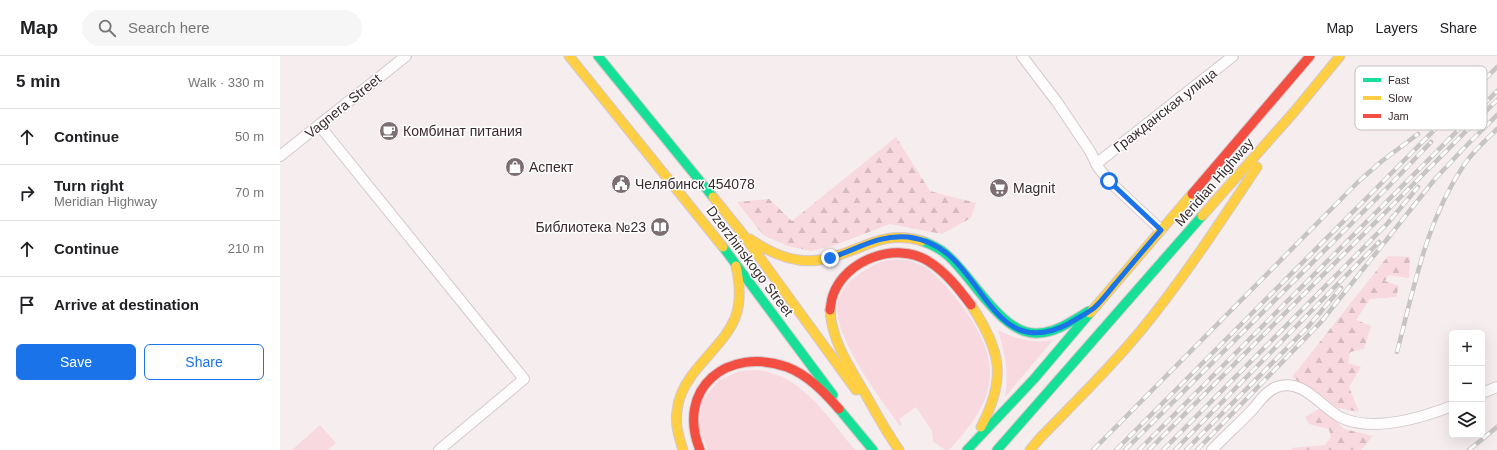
<!DOCTYPE html>
<html lang="en">
<head>
<meta charset="utf-8">
<style>
	body { margin:0; font-family:Arial,sans-serif; background:#f6f6f6; color:#202124 }
	.controls { position:absolute; right:12px; bottom:12px; display:grid; overflow:hidden; border-radius:6px; box-shadow:0 4px 16px #0002 }
	.controls button { width:36px; height:36px; display:grid; place-items:center; padding:0; border:0; border-bottom:1px solid #e0e0e0; background:#fff; color:#202124; font:20px sans-serif }
	.stop { position:absolute; width:12px; height:12px; margin:-9px; border:3px solid #1a73e8; border-radius:50%; background:#fff }
	.stop.end { background:#1a73e8; border-color:#fff; box-shadow:0 1px 4px #0008 }
	.list { margin:0; padding:0; list-style:none }
	h2 { display:flex; justify-content:space-between; align-items:center; height:52px; margin:0; padding:0 16px; font-size:17px }
	h2 small { font-size:13px; font-weight:400; color:#757577 }
	.list li { display:grid; grid-template-columns:26px 1fr auto; gap:12px; align-items:center; box-sizing:border-box; height:56px; padding:0 16px; border-top:1px solid #e0e0e0 }
	.list b { display:block; font-size:15px; white-space:nowrap }
	.list p { margin:0; font-size:13px; white-space:nowrap; color:#757577 }
	.list em { font-size:13px; font-style:normal; color:#757577 }
	.actions { display:flex; gap:8px; padding:12px 16px }
	.actions a { flex:1; padding:9px 0; border:1px solid #1a73e8; border-radius:6px; text-align:center; font-size:14px; color:#1a73e8 }
	.actions .main { background:#1a73e8; color:#fff }
	.icon { flex:none; width:22px; height:22px; fill:none; stroke:currentColor; stroke-width:2; stroke-linecap:round; stroke-linejoin:round }
	.map { position:relative; flex:none; width:1217px; height:394px; overflow:hidden }
	header { display:flex; align-items:center; gap:24px; box-sizing:border-box; height:56px; padding:0 20px; background:#fff; border-bottom:1px solid #e0e0e0 }
	header strong { font-size:19px }
	nav { display:flex; gap:22px; margin-inline-start:auto; font-size:14px }
	.search { width:280px; height:36px; background:#f6f6f6; display:flex; align-items:center; gap:10px; box-sizing:border-box; padding:0 14px; border-radius:22px; color:#757577; font-size:15px }
	main { display:flex }
	aside { flex:1; background:#fff }
	.map>svg:first-child { display:block }
</style>
</head>
<body>
<header>
<strong>Map</strong>
<div class="search"><svg class="icon" aria-label="search" viewBox="0 0 24 24"><circle cx="10" cy="10" r="6"/><path d="M15 15l6 6"/></svg>Search here</div>
<nav><a>Map</a><a>Layers</a><a>Share</a></nav>
</header>
<main>
<aside>
<h2>5 min<small>Walk · 330 m</small></h2>
<ul class="list">
<li><svg class="icon" aria-label="ahead" viewBox="0 0 24 24"><path d="M12 20V5M6 11l6-6 6 6"/></svg><div><b>Continue</b></div><em>50 m</em></li>
<li><svg class="icon" aria-label="right" viewBox="0 0 24 24"><path d="M7 20v-9h11M14 6l5 5-5 5"/></svg><div><b>Turn right</b><p>Meridian Highway</p></div><em>70 m</em></li>
<li><svg class="icon" aria-label="ahead" viewBox="0 0 24 24"><path d="M12 20V5M6 11l6-6 6 6"/></svg><div><b>Continue</b></div><em>210 m</em></li>
<li><svg class="icon" aria-label="arrive" viewBox="0 0 24 24"><path d="M6 21V4h12l-3 4 3 4H6"/></svg><div><b>Arrive at destination</b></div></li>
</ul>
<div class="actions"><a class="main">Save</a><a>Share</a></div>
</aside>
<div class="map">
<svg width="1217" height="394" viewBox="0 0 1217 394">
	<defs>
		<pattern id="forest-firs" width="22" height="20" patternUnits="userSpaceOnUse"><rect width="22" height="20" fill="#f8d9e0"/><path d="M5 1l3.5 6h-7zM16 11l3.5 6h-7z" fill="#d5bac0"/></pattern>
	</defs>
	<rect width="100%" height="100%" fill="#f6edef"/>
	<path fill="#f8d9e0" d="M628,204C635,207 642,209 648,213C661,223 673,238 683,251C725,309 716,344 669,394H665L653,385L652,375L636,351L619,363L622,368L620,370C602,345 550,277 558,246C560,236 567,227 575,221C584,215 593,208 604,205C611,203 621,204 628,204Z
		M718,274C735,283 754,288 773,284L725,341C729,317 725,297 718,274Z
		M476,314C522,318 548,362 575,394H428L419,372L422,345L438,325L459,315Z
		M40,369L56,387L48,394H12Z"/>
	<path fill="url(#forest-firs)" d="M616,81L650,135L696,147L691,162L662,178L610,168L555,189L531,195L508,190L483,179L457,146L489,143L512,165Z
		M1108,200L1130,201L1129,222L1109,219L1105,225L1119,230L1116,241L1090,243L1076,264L1091,270L1084,293L1070,296L1068,307L1081,311L1069,331L1079,356L1058,352L1012,321Z
		M1042,351L1064,373L1093,380L1081,394H1012L1011,392L1045,389L1051,381L1049,373L1029,368L1025,361Z"/>
	<g fill="none" stroke-linecap="round" stroke-linejoin="round">
		<g stroke="#d4c8cb" stroke-width="12">
			<path id="street" d="M742,0L777,46L810,95L818,111L829,125L881,174
				M39,69L244,323L159,394
				M0,100L126,0
				M816,108L953,0
				M1202,337L1217,331
				M932,394C945,380 960,367 973,353C980,345 986,335 997,331C1023,322 1040,350 1060,361C1092,377 1141,362 1172,350"/>
		</g>
		<g stroke="#d4c8cb" stroke-width="11">
			<path id="fast" d="M318,0L433,141
				M642,185C650,188 659,192 666,198C692,219 722,281 759,277C778,276 793,264 809,255
				M443,191L553,339
				M559,353L593,394
				M687,394L754,323L810,257
				M717,394L922,160"/>
		</g>
		<g stroke="#d4c8cb" stroke-width="11">
			<path id="slow" d="M289,0L443,191
				M433,141L462,177L576,334
				M922,160L1014,56L1060,0
				M470,183C490,197 513,208 539,204C577,199 600,172 642,185
				M691,249C721,295 727,322 701,371
				M550,254C552,287 571,313 587,341C597,359 607,377 619,394
				M810,257L912,138
				M403,394C399,381 395,369 397,355C398,342 404,330 412,319C443,279 469,268 456,210
				M750,394L760,382C798,343 837,305 871,262C909,214 943,162 977,111"/>
		</g>
		<g stroke="#d4c8cb" stroke-width="11">
			<path id="jam" d="M912,138L1030,0
				M550,254C551,249 551,244 553,239C565,204 616,185 648,205C666,216 679,233 691,249
				M420,394C395,332 448,290 507,311C528,319 544,336 559,353"/>
		</g>
		<use href="#street" stroke="#fefcfd" stroke-width="10"/>
		<use href="#fast" stroke="#16e098" stroke-width="9"/>
		<use href="#slow" stroke="#ffcf43" stroke-width="9"/>
		<use href="#jam" stroke="#f24e42" stroke-width="9"/>
		<g stroke="#c7c4c4" stroke-width="4.5">
			<path id="rail" d="M1117,296C1134,232 1146,165 1184,109C1193,95 1206,84 1217,73
				M813,394L1078,126L1102,105L1138,78
				M836,394L1217,11
				M845,394L1110,129L1151,86
				M859,394L1217,35
				M869,394L1217,44
				M883,394L1107,168L1138,131
				M895,394L1099,186
				M906,394L1027,272L1061,232
				M917,394L1041,266L1155,123L1185,91L1217,59
				M1189,394L1217,371"/>
		</g>
		<use href="#rail" stroke="#fff" stroke-width="3" stroke-dasharray="9" stroke-linecap="butt"/>
	</g>
	<g fill="none" stroke-linecap="round" stroke-linejoin="round">
		<path stroke="#1a73e8" stroke-width="5" d="M550,202C576,194 599,178 628,181C643,183 659,190 671,201C708,235 724,301 788,268C796,263 806,258 814,252C822,245 829,235 836,227C851,209 866,191 881,174L829,125"/>
	</g>
	<defs>
		<g id="cafe-disc" transform="scale(1)"><circle r="9.5" fill="#7c6e72" stroke="#fff"/><path d="M-5.5-4.5H6V0H3Q3 3.5 0 3.5H-2.5Q-5.5 3.5-5.5 0ZM3-3.2v2h1.7v-2ZM-6 4.5H4V6H-6Z" fill="#fff"/></g>
		<g id="shop-disc" transform="scale(1)"><circle r="9.5" fill="#7c6e72" stroke="#fff"/><path d="M-5-2.5h2.3a2.7 3.5 0 0 1 5.4 0H5L5.5 6h-11ZM-1.5-2.5h3a1.5 2.3 0 0 0-3 0Z" fill="#fff"/></g>
		<g id="civic-disc" transform="scale(1)"><circle r="9.5" fill="#7c6e72" stroke="#fff"/><path d="M-.6-6.5H3V-4.5H.6V-3L4-1V1h2V6H-6V1h2V-1L-.6-3ZM-1.2 2.5V6h2.4V2.5Z" fill="#fff"/></g>
		<g id="supermarket-disc" transform="scale(1)"><circle r="9.5" fill="#7c6e72" stroke="#fff"/><path d="M-6-5.5h2.5l.6 2H6L4.5 2H-2.5L-4.4-4H-6ZM-1.5 3.2a1.3 1.3 0 1 0 .1 0ZM3 3.2a1.3 1.3 0 1 0 .1 0Z" fill="#fff"/></g>
		<g id="library-disc" transform="scale(1)"><circle r="9.5" fill="#7c6e72" stroke="#fff"/><path d="M-6-4Q-3-5.5-.7-3.5V5Q-3 3-6 4ZM6-4Q3-5.5 .7-3.5V5Q3 3 6 4Z" fill="#fff"/></g>
	</defs>
	<g fill-rule="evenodd">
		<use href="#cafe-disc" x="109" y="75"/>
		<use href="#shop-disc" x="235" y="111"/>
		<use href="#civic-disc" x="341" y="128"/>
		<use href="#supermarket-disc" x="719" y="132"/>
		<use href="#library-disc" x="380" y="171"/>
	</g>
	<g text-anchor="middle" stroke-width="3" stroke-linejoin="round" paint-order="stroke">
		<g font-size="14" fill="#3a2a2e" stroke="#fff">
			<text transform="translate(63 50) rotate(-39)" y="5">Vagnera Street</text>
			<text transform="translate(885 54) rotate(-38)" y="5">Гражданская улица</text>
			<text transform="translate(934 126) rotate(-49)" y="5">Meridian Highway</text>
			<text transform="translate(470 205) rotate(53)" y="5">Dzerzhinskogo Street</text>
		</g>
		<g font-size="14" fill="#3a2a2e" stroke="#fff" text-anchor="start">
			<text x="123" y="80">Комбинат питания</text>
			<text x="249" y="116">Аспект</text>
			<text x="355" y="133">Челябинск 454078</text>
			<text x="733" y="137">Magnit</text>
			<text x="366" y="176" text-anchor="end">Библиотека №23</text>
		</g>
	</g>
	<rect x="1075" y="10" width="132" height="64" rx="6" fill="#fff" stroke="#c4bfc0" stroke-width="1"/>
	<rect x="1083" y="22" width="18" height="4" fill="#16e098"/>
	<rect x="1083" y="40" width="18" height="4" fill="#ffcf43"/>
	<rect x="1083" y="58" width="18" height="4" fill="#f24e42"/>
	<g font-size="11" fill="#3a2a2e">
		<text x="1108" y="28">Fast</text>
		<text x="1108" y="46">Slow</text>
		<text x="1108" y="64">Jam</text>
	</g>
</svg>
<div class="controls">
<button>+</button>
<button>−</button>
<button><svg class="icon" aria-label="layers" viewBox="0 0 24 24"><path d="M12 4l9 5-9 5-9-5zM3 14l9 5 9-5"/></svg></button>
</div>
<div class="stop" style="left:829px;top:125px"></div>
<div class="stop end" style="left:550px;top:202px"></div>
</div>
</main>
</body>
</html>
